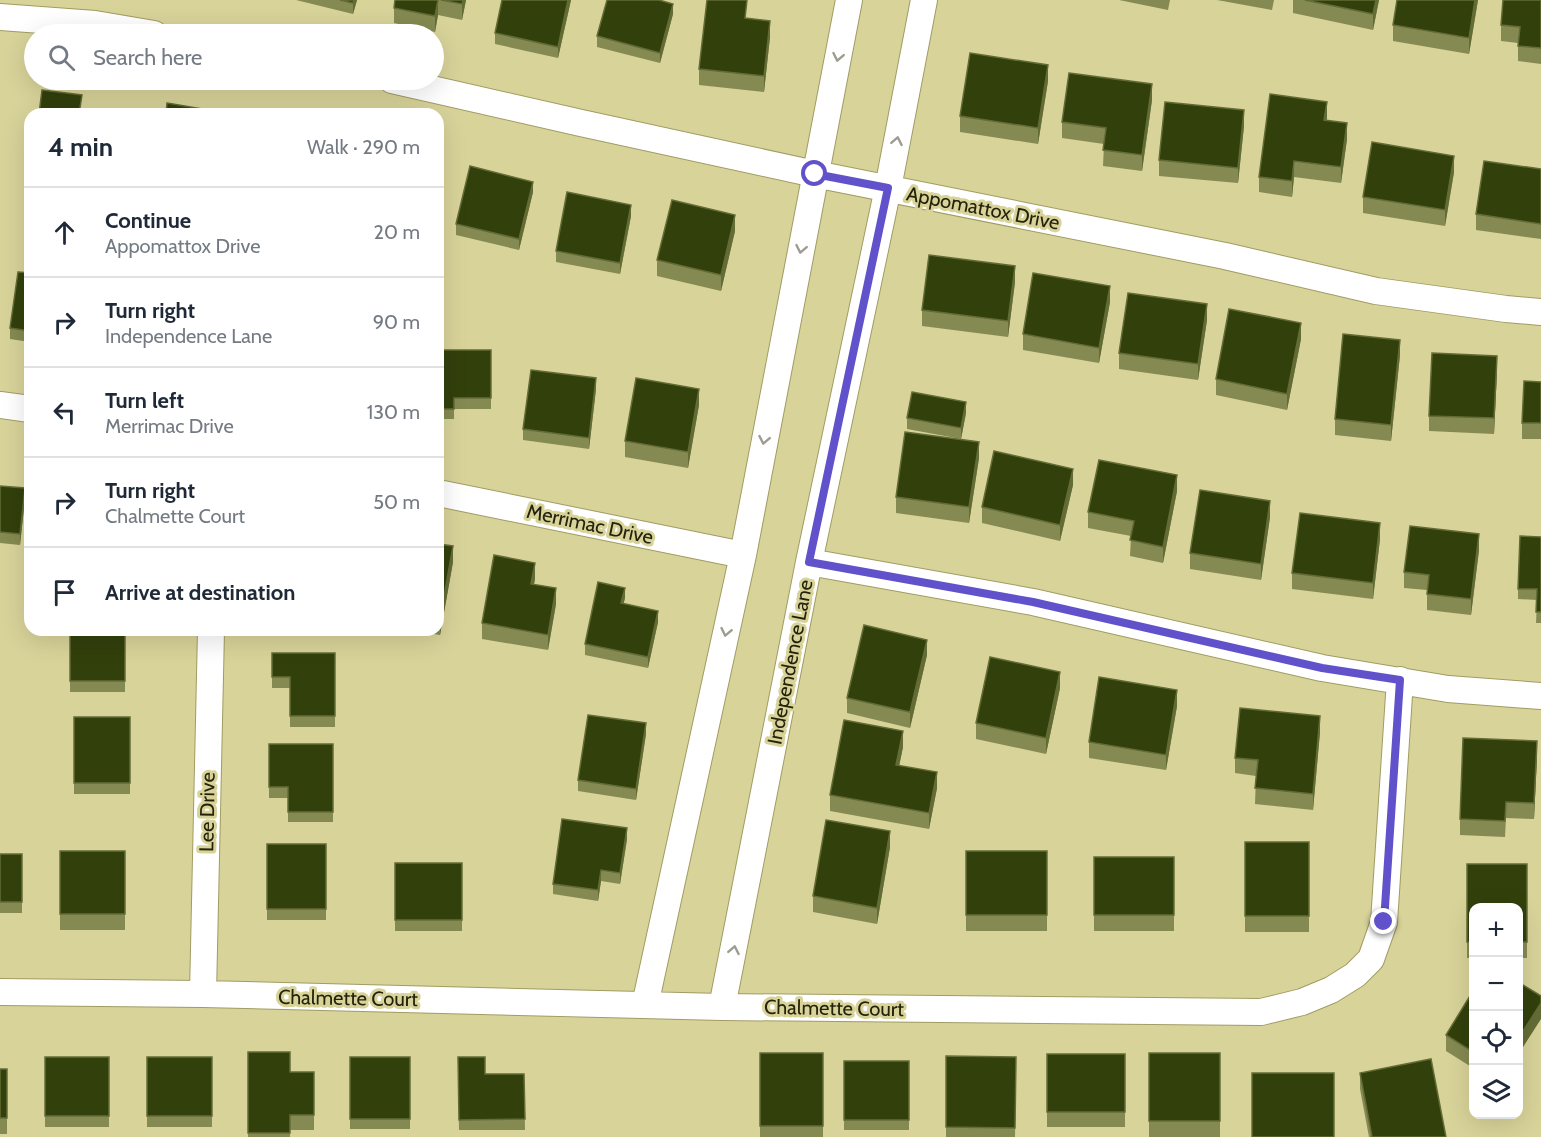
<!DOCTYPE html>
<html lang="en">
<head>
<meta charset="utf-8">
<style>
	body { margin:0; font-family:Cabin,sans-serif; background:#f6f6f7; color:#1f2937 }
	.controls { position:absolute; right:18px; bottom:18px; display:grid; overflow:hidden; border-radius:12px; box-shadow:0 6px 24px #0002 }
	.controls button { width:54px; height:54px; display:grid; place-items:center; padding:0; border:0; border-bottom:2px solid #e0e1e3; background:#fff; color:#1f2937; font:30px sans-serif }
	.stop { position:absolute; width:18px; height:18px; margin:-14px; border:4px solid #6152cb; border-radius:50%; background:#fff }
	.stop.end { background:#6152cb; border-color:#fff; box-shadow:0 2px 6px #0008 }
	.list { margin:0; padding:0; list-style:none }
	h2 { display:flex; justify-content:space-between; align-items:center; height:78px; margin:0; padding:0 24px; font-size:26px }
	h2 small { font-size:20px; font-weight:400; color:#747a83 }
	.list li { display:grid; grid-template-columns:39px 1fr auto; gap:18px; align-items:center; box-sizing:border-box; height:90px; padding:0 24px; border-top:2px solid #e0e1e3 }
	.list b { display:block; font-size:22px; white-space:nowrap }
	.list p { margin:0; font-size:20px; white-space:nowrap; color:#747a83 }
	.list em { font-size:20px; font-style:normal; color:#747a83 }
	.icon { flex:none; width:33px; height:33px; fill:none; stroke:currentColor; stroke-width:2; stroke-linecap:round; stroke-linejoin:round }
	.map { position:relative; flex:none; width:1541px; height:1137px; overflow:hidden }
	.search { position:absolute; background:#fff; box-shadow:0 6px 24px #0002; left:24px; top:24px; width:420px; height:66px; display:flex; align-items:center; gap:15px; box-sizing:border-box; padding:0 21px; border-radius:33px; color:#747a83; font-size:22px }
	.panel { position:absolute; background:#fff; box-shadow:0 6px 24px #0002; left:24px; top:108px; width:420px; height:528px; border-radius:18px }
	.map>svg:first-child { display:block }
</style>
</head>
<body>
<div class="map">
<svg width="1541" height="1137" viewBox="0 0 1541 1137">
	<rect width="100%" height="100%" fill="#d8d399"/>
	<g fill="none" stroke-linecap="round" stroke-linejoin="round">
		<g stroke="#a19c63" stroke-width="28">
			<path id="minor" d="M0,17L95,24L154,34
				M392,80L581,123L815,174L1225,256L1376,291L1506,309L1541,312
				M0,405L30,409
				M438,493L743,555
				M809,562L1033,602L1322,668L1448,689L1541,696
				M0,992L203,994L722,1007L1261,1012L1302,1002L1331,990L1355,975L1371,959L1384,922L1400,680
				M203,994L211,630
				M645,1005L743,555L849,0
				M722,1007L809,562L888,188L924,0"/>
		</g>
		<use href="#minor" stroke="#fff" stroke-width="26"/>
	</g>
	<path fill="#858a52" d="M296,0H357L353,14Z
		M395,0H466L462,20L438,15L435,32L394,23V8Z
		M571,0L558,58L495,44V33Z
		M1119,0H1170L1168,10Z
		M1217,0H1274L1272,10Z
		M1293,0H1379L1373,30L1293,13Z
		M1478,0L1469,54L1393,41V25Z
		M1541,0V64L1518,61V43L1501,41V25Z
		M673,14L660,63L597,47V36Z
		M746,19L770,37L764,92L699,85V69Z
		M1048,81L1038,144L960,132V116Z
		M1152,100L1142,171L1103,166L1104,144L1062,138V122Z
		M1327,118L1326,120L1347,139L1341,183L1294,177L1292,197L1259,192V177Z
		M1244,126L1238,183L1159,176V160Z
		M1541,169V239L1476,230V214Z
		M1454,172L1445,226L1363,213V197Z
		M533,192L519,250L456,235V224Z
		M631,216L620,274L556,262V251Z
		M735,231L721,291L657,276V260Z
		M30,273V342L10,339V328Z
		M1015,282L1008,337L922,326V310Z
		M1110,302L1099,363L1023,350V334Z
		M1207,320L1198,380L1119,369V353Z
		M1301,339L1287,410L1216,395V379Z
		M438,350H491V409H454V419H438Z
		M1400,355L1391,441L1335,435V419Z
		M1497,371L1494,434L1429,431V416Z
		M1541,382V439H1522V423Z
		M596,389L589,449L523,440V429Z
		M699,405L688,468L625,457V441Z
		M966,413L961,439L907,429V418Z
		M979,458L969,523L896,513V497Z
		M1073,485L1060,541L982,523V507Z
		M0,486L25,499L20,545L0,543Z
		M1177,491L1163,563L1130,556L1131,536L1088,528V512Z
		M1270,517L1261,580L1190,569V553Z
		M1541,537V623H1536L1537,600L1518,599V589Z
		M1380,539L1373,599L1292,589V573Z
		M438,544L453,562L440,635L411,630H438Z
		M1479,550L1471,615L1427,610V590L1404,588V572Z
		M535,579L534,584L556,604L548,650L482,639V623Z
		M625,598L623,604L658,622L648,668L585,655V644Z
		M70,630H125V692H70Z
		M272,653H335V727H290V688H272Z
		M927,655L910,728L847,713V698Z
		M1060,688L1046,754L976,739V723Z
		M1177,706L1166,770L1089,758V742Z
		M74,717H130V794H74Z
		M1320,732L1313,810L1255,804L1256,776L1235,773V758Z
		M646,734L636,800L578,791V780Z
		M269,744H333V822H288V798H269Z
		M903,747L899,766L937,788L929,829L830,811V795Z
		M1537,757L1534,819L1506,818L1505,837L1460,835V819Z
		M627,839L620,884L601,881L598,901L553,894V884Z
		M1245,842H1309V932H1245Z
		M267,844H326V920H267Z
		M890,847L877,924L813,912V896Z
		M60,851H125V930H60Z
		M966,851H1047V931H966Z
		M0,854H22V913H0Z
		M1094,857H1174V931H1094Z
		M395,863H462V931H395Z
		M1467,864H1527V958H1518V908H1473V958H1467Z
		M1473,991V1068L1446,1051V1035Z
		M248,1052L290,1072H314V1130H290V1137H248Z
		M760,1053H823V1137H760Z
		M1149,1053H1220V1137H1149Z
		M1047,1054H1125V1127H1047Z
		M946,1056L1016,1057L1015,1137H946Z
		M45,1057H109V1127H45Z
		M147,1057H212V1127H147Z
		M350,1057H410V1129H350Z
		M458,1057L485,1074H524L525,1130H459Z
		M844,1061H909V1130H844Z
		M0,1069H7V1134H0Z
		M1360,1073L1446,1137H1369L1360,1089Z"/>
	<path fill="#646c36" d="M354,0H357L353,14V3Z
		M438,0V15L435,32V16Z
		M463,0H466L462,20V4Z
		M568,0H571L558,58V47Z
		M1376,0H1379L1373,30V14Z
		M1475,0H1478L1469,54V38Z
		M673,4V14L660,63V53Z
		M770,21V37L764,92V76Z
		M1048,65V81L1038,144V128Z
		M1152,84V100L1142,171V155Z
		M1327,102V118L1324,136V120Z
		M1244,110V126L1238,183V168Z
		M1347,123V139L1341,183V167Z
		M1454,156V172L1445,226V210Z
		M1294,161V177L1292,197V181Z
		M533,182V192L519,250V239Z
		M631,205V216L620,274V263Z
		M735,215V231L721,291V275Z
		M1015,266V282L1008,337V321Z
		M1110,286V302L1099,363V348Z
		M1207,304V320L1198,380V364Z
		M1301,323V339L1287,410V394Z
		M1400,340V355L1391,441V425Z
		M1497,356V371L1494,434V418Z
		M596,378V389L589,449V438Z
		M699,389V405L688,468V452Z
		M966,402V413L961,439V428Z
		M979,442V458L969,523V507Z
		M1073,469V485L1060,541V525Z
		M1177,475V491L1163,563V547Z
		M25,488V499L20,545V534Z
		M1270,501V517L1261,580V564Z
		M1380,523V539L1373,599V583Z
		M1479,534V550L1471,615V599Z
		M453,546V562L440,635V619Z
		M535,563V579L531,599V584Z
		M556,588V604L548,650V635Z
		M625,588V598L621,614V603Z
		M658,611V622L648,668V657Z
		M927,640V655L910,728V712Z
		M1060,672V688L1046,754V738Z
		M1177,690V706L1166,770V755Z
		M1320,716V732L1313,810V794Z
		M646,723V734L636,800V789Z
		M903,731V747L896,781V765Z
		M1537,741V757L1534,819V803Z
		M937,772V788L929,829V813Z
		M627,828V839L620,884V873Z
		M890,831V847L877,924V908Z
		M601,870V881L598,901V890Z
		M1541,1003V1019L1518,1055V1039Z"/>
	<path fill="#32400c" stroke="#646c36" stroke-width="1.5" d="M340,0H354L353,3Z
		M395,0H438L435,16L394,8Z
		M441,0H463L462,4Z
		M502,0H568L558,47L495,33Z
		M607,0H659L673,4L660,53L597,36Z
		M707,0H747L745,18L770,21L764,76L699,69Z
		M1305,0H1376L1373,14Z
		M1397,0H1475L1469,38L1393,25Z
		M1503,0H1541V48L1518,46L1520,27L1501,25Z
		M970,53L1048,65L1038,128L960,116Z
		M1069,73L1152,84L1142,155L1103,150L1106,128L1062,122Z
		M42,90L82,95L79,114H82H39Z
		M1270,94L1327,102L1324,120L1347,123L1341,167L1294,161L1292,181L1259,177Z
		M1165,102L1244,110L1238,168L1159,160Z
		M167,103L232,114H166Z
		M1372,142L1454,156L1445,210L1363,197Z
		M1484,161L1541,169V224L1476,214Z
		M470,166L533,182L519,239L456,224Z
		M567,192L631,205L620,263L556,251Z
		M672,200L735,215L721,275L657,260Z
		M929,255L1015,266L1008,321L922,310Z
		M18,272L30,273V331L10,328Z
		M1033,273L1110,286L1099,348L1023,334Z
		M1128,293L1207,304L1198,364L1119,353Z
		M1229,309L1301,323L1287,394L1216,379Z
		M1343,334L1400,340L1391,425L1335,419Z
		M438,350H491V398H454V409H438Z
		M1432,353L1497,356L1494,418L1429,416Z
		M531,370L596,378L589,438L523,429Z
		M636,378L699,389L688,452L625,441Z
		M1524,381L1541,382V423H1522Z
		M912,392L966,402L961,428L907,418Z
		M905,432L979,442L969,507L896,497Z
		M994,451L1073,469L1060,525L982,507Z
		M1099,460L1177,475L1163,547L1130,540L1134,521L1088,512Z
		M0,486L25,488L20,534L0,532Z
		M1200,490L1270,501L1261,564L1190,553Z
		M1300,513L1380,523L1373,583L1292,573Z
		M1410,526L1479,534L1471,599L1427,594L1429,575L1404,572Z
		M1520,536L1541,537V612H1536L1537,589H1518Z
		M438,544L453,546L440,619H438Z
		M494,555L535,563L531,584L556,588L548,635L482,623Z
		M598,582L625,588L621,603L658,611L648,657L585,644Z
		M864,625L927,640L910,712L847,698Z
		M70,630H125V681H70Z
		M272,653H335V716H290V677H272Z
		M990,657L1060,672L1046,738L976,723Z
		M1099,677L1177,690L1166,755L1089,742Z
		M1240,708L1320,716L1313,794L1255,788L1258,760L1235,758Z
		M588,715L646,723L636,789L578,780Z
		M74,717H130V783H74Z
		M844,720L903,731L896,765L937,772L929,813L830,795Z
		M1463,738L1537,741L1534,803L1506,802L1505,821L1460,819Z
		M269,744H333V812H288V787H269Z
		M562,819L627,828L620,873L601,870L598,890L553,884Z
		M826,820L890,831L877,908L813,896Z
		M1245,842H1309V916H1245Z
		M267,844H326V909H267Z
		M60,851H125V914H60Z
		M966,851H1047V915H966Z
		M0,854H22V902H0Z
		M1094,857H1174V915H1094Z
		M395,863H462V920H395Z
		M1467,864H1527V942H1518V908H1473V942H1467Z
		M1518,982L1541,996V1003L1518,1039Z
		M1473,991V1052L1446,1035Z
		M248,1052H290V1072H314V1115H290V1133H248Z
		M760,1053H823V1126H760Z
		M1149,1053H1220V1121H1149Z
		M1047,1054H1125V1112H1047Z
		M946,1056L1016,1057L1015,1128L946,1127Z
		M45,1057H109V1116H45Z
		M147,1057H212V1116H147Z
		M350,1057H410V1119H350Z
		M458,1057H485V1074H524L525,1119L459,1120Z
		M1431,1059L1446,1137H1372L1360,1073Z
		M844,1061H909V1120H844Z
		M0,1069H7V1118H0Z
		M1252,1073H1334V1137H1252Z"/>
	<defs><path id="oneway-chevron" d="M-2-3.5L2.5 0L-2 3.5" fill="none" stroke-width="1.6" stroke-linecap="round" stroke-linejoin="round" transform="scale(1.5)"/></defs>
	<g stroke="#9c9c91">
		<use href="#oneway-chevron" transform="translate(838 57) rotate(101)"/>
		<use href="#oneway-chevron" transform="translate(897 141) rotate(-79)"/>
		<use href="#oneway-chevron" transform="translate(801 249) rotate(101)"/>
		<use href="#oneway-chevron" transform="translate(764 440) rotate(101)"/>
		<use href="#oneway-chevron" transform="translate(726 632) rotate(102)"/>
		<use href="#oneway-chevron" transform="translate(734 950) rotate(-79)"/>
	</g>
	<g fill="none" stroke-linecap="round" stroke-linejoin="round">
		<path stroke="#6152cb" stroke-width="8" d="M815,174L888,188L809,562L1033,602L1322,668L1400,680L1384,922"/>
	</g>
	<g text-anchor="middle" stroke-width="6" stroke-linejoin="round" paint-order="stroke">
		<g font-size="20" fill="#24220b" stroke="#d8d399">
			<text transform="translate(983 208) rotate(11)" y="7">Appomattox Drive</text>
			<text transform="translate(590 524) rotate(12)" y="7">Merrimac Drive</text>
			<text transform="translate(790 662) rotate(-79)" y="7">Independence Lane</text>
			<text transform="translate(207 812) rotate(-89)" y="7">Lee Drive</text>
			<text transform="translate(348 998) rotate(1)" y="7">Chalmette Court</text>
			<text transform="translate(834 1008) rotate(1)" y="7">Chalmette Court</text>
		</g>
	</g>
</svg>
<div class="controls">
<button>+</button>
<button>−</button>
<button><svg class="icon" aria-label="locate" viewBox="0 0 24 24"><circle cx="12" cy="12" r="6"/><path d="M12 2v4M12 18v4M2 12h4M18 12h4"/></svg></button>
<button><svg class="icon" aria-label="layers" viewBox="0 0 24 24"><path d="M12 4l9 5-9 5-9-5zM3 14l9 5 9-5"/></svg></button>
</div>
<div class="stop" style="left:815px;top:174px"></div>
<div class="stop end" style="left:1384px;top:922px"></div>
<div class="search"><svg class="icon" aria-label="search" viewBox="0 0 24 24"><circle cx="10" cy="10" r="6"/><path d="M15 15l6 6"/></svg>Search here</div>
<section class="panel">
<h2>4 min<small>Walk · 290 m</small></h2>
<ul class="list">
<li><svg class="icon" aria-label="ahead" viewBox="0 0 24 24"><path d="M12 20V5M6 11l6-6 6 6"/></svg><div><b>Continue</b><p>Appomattox Drive</p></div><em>20 m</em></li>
<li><svg class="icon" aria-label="right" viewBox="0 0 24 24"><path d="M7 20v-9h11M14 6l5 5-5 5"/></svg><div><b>Turn right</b><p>Independence Lane</p></div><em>90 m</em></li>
<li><svg class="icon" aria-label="left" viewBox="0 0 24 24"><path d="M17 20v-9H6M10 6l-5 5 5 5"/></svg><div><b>Turn left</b><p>Merrimac Drive</p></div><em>130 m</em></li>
<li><svg class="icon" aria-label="right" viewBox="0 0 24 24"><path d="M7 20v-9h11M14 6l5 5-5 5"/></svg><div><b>Turn right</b><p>Chalmette Court</p></div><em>50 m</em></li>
<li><svg class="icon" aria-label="arrive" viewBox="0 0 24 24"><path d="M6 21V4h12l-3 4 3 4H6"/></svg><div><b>Arrive at destination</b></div></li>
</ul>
</section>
</div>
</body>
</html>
